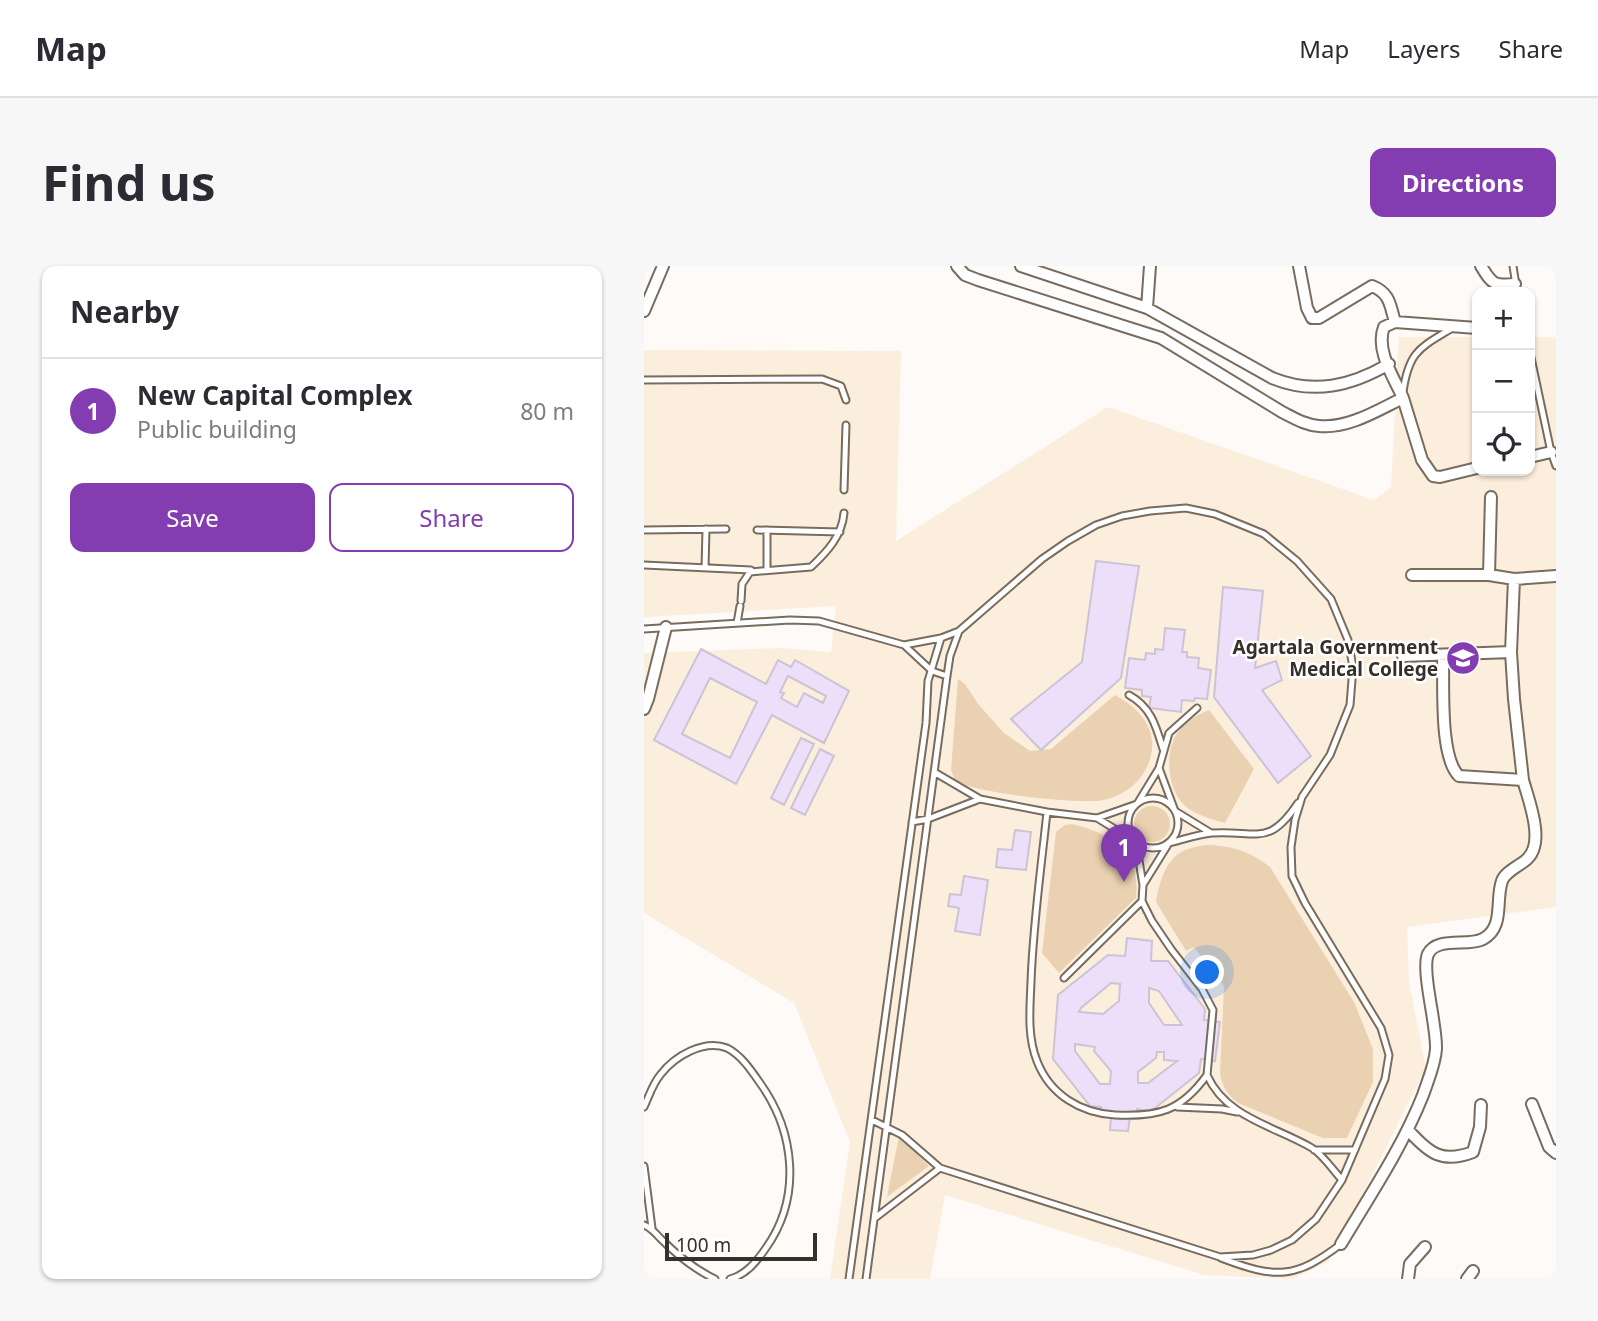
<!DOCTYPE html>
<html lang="en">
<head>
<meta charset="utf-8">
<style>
	body { margin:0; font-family:"Noto Sans",sans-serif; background:#f7f7f7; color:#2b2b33 }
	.controls { position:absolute; right:21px; top:21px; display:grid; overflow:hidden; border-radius:14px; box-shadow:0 2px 5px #0004 }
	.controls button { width:63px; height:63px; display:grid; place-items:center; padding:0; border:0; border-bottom:2px solid #e1e1e2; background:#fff; color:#2b2b33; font:35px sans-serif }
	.scale { position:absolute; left:21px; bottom:18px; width:152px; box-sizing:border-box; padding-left:7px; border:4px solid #35302a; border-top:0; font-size:19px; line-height:24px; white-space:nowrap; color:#35302a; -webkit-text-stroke:5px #fff; paint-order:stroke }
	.you { position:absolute; left:564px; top:707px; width:24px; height:24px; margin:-18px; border:5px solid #fff; border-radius:50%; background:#1a73e8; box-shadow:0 0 0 10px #1a73e833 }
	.badge { display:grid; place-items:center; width:46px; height:46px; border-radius:50%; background:#833db0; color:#fff; font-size:23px; font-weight:700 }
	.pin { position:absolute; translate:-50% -58px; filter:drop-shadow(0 2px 4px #0008) }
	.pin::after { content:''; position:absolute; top:37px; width:24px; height:21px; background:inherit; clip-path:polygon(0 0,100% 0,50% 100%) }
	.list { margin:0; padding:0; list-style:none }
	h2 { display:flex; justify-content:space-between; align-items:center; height:91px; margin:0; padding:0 28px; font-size:30px }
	h2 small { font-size:23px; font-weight:400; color:#7c7c81 }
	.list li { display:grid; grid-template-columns:46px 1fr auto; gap:21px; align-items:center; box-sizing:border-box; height:105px; padding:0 28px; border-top:2px solid #e1e1e2 }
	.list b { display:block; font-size:26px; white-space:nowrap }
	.list p { margin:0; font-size:23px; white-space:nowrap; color:#7c7c81 }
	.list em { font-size:23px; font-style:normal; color:#7c7c81 }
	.actions { display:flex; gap:14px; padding:21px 28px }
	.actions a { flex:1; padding:16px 0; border:2px solid #833db0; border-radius:14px; text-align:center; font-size:24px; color:#833db0 }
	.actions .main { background:#833db0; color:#fff }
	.icon { flex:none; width:38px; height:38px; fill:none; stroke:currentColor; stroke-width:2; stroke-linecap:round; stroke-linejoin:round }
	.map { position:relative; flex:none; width:912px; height:1013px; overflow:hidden; border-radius:14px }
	header { display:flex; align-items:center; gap:42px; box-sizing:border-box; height:98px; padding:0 35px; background:#fff; border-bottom:2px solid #e1e1e2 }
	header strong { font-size:33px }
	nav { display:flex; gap:38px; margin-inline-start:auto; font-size:24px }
	.intro { display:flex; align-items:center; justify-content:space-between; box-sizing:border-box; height:168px; padding:0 42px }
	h1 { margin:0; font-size:49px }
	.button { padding:18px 32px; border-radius:14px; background:#833db0; color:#fff; font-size:24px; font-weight:700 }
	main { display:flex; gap:42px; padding:0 42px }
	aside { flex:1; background:#fff; border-radius:14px; box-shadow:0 2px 5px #0004 }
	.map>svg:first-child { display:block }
</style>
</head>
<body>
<header>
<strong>Map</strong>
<nav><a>Map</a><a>Layers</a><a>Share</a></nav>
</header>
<div class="intro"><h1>Find us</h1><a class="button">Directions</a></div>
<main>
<aside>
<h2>Nearby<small></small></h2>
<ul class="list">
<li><span class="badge">1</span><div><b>New Capital Complex</b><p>Public building</p></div><em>80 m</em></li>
</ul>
<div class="actions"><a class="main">Save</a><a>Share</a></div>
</aside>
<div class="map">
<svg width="912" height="1013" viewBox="0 0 912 1013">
	<rect width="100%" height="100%" fill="#fdfaf7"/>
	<path fill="#fceedc" d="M755,71H833V205H886V71H912V641L763,661L765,716L782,802L685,995L649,1013L560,1009L301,929L286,1013H186L206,876L150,737L0,647V387L137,382L187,386L192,340L0,351V84L257,85L252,275L464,141L730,234L747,221Z"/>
	<path fill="#ead1b2" d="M314,413L321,418L334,438L360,467L386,485L407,483L471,429C492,441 510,457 508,483C505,510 485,528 460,534C439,539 326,527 311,514C310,512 308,506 307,504Z
		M565,444L610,503L581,557C567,553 551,549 540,539C523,522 520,486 534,466C542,455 553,449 565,444Z
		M490 558a18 18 0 1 1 36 0a18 18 0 1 1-36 0Z
		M428,558C468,568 497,585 492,632L415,707L398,687L412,566L421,559Z
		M561,579C586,579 606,585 626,601L710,736L729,783V816L703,872H679L594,837C583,828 579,822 576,808L580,720L550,681L542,685L512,636C515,617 522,590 544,583C549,581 555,580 561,579Z
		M255,870L285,900L243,931Z"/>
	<path fill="#eddefa" stroke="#ccc3d4" stroke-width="2" fill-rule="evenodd" d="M452,295L495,300L477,412L397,484L367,453L438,396Z
		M579,321L619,325L611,402L632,395L638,414L618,424L667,490L634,517L570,431Z
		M521,362L541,364L538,386H543V391L555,392L554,402L567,404L563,433L551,432L550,435L538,434L537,446L505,442L507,431L498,430V424L481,422L485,392L501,394L502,387L511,388V383L519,384Z
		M57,383L122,418L134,394L147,401L151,394L205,425L180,477L128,449L92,518L10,474ZM144,410L182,430L179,437L160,427L153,441L137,432L140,427L136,426ZM66,412L113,436L86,492L38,468Z
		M157,472L170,478L140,539L127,532Z
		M176,483L190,490L161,549L147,542Z
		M371,564L387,566L382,604L352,601L354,583L368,584Z
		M320,610L344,614L336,669L311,665L315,642L304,640L306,628L317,629Z
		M483,672L508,675L507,695H524L561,743L560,754L576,756L571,795L557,793L555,807L506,846L493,843L492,853L486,852L484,865L466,864L467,851L459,850L457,841L446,840L409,793L414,729L464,689L481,690ZM467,717L476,718L475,735L459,748L435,746L437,742ZM505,722L515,725L538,759H520L505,737ZM431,778L451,781L450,785L467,805L466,818H456L431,785ZM513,786H520V794L533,795L504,817H494V806L512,792Z"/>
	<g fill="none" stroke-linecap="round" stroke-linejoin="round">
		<g stroke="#776c5e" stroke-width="9">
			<path id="service" d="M869,0L873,26
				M886,87L907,186L912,200
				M0,114L178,113L197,120L202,134
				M759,126C765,84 776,82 810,61
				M200,224L202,159
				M0,264L82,263
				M113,264L196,266
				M123,264V304
				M0,299L107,304
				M61,302L62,263
				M97,335L98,318L106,306L167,301C183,286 198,270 200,247
				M93,357L96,340
				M0,363L146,354L175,355L260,379L288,405L303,410
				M485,429C507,441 512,460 519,483
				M553,442L525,467L515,502L531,545L567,567
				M290,506L336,533L403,546L453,552L493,538L515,502
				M484 557a25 25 0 1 1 50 0a25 25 0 1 1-50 0Z
				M403,546C397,603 389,659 387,716C386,742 383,770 393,795C406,829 437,847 471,849C515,851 537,845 563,809C582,852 631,860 668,882C679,889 689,904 698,914
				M453,552L492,576L499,619
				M268,556L284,553L336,533
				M498,635L508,655L527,683L558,723L569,744L563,809
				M420,712L498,635L499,619L525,577C538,574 554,568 568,567C613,564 624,582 654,537
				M0,841C5,830 9,817 17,808C31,790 60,773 83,782C97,789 107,804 116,817C151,866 158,931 122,982C113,995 102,1009 86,1013
				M533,841L578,843L593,846
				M228,854L258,869L296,902L576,991L609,989L627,984L648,974L672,953L698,914L741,813L745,789L737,762L661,637L648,610L647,581L651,554L658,531L686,489L706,439L709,401L704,374L687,333L653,295L620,268L571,248L542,242L506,245L478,250L452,259L424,275L398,293L315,365L297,372L260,379
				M670,884H711
				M0,900L8,962
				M231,952L296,902
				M0,959C8,962 11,967 17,973C32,988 52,1004 71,1013
				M577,992C632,1013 651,1013 697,978
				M205,1013L282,457L284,415L297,372
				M222,1013L303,410L306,390L315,365"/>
		</g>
		<g stroke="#776c5e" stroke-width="14">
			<path id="minor" d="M313,0L321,9L334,14L517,72L638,146C650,152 661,159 675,160C704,163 734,144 759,132C750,112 731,84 740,61L751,56L833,62
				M377,0L503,42L628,112C670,129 707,120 745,98
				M655,0L663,42L668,52H675L728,20C746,27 746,39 751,56
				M837,0C848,18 850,20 871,18
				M503,42L506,0
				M0,45L19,0
				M759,132L778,194L789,210L796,211L833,202
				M886,191L907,186
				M768,309H845L870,313L912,310
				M845,309L847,231
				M799,389C800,417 795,491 815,510L879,514L870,433L867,386L870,313
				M759,390L867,386
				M0,443L4,433L22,361
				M888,838L905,881L912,887
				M765,865C785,887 798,898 829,886L836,861L837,839
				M697,978C726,929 758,882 779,829C784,814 791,799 792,783C793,759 777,705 784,688C793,670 824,681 839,673C861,661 851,634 858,615C861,606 875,600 882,594C902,578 885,535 879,514
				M764,1013L766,998L781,981
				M823,1013L829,1005"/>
		</g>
		<use href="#service" stroke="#fff" stroke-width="5"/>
		<use href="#minor" stroke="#fff" stroke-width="10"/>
	</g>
	<defs>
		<g id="university-disc" transform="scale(1.75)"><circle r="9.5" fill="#833db0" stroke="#fff"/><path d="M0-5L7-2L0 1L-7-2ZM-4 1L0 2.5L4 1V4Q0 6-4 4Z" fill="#fff"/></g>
	</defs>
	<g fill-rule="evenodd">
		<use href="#university-disc" x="819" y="392"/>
	</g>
	<g text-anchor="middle" stroke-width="5" stroke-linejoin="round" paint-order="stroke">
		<g font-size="19" font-weight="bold" fill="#35302a" stroke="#fff" text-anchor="end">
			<text x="794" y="388">Agartala Government<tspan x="794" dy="22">Medical College</tspan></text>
		</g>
	</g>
</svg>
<div class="controls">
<button>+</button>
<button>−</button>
<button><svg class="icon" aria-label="locate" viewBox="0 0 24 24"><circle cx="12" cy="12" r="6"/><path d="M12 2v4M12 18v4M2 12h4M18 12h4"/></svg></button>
</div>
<div class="scale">100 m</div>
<div class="you"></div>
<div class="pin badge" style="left:480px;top:616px">1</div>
</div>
</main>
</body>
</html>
